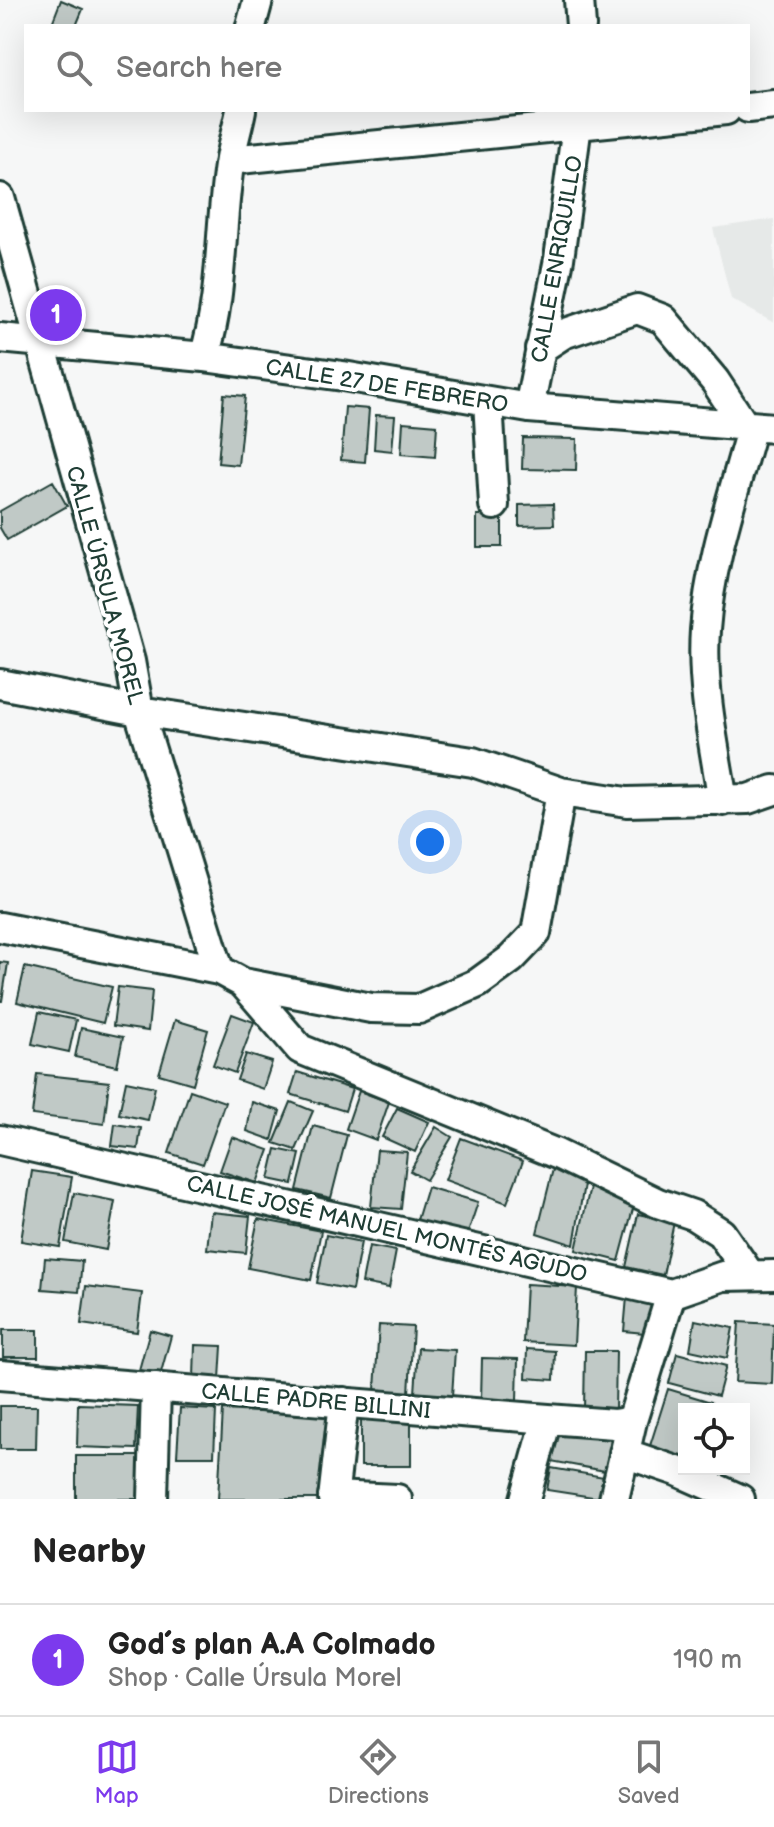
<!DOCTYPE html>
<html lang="en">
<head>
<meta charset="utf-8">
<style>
	body { margin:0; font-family:"Balsamiq Sans",sans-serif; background:#f6f6f6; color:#222 }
	.controls { position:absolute; right:24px; bottom:24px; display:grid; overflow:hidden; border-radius:0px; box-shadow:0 8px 32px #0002 }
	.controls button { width:72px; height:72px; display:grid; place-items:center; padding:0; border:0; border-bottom:2px solid #e0e0e0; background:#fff; color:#222; font:40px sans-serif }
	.you { position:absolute; left:430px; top:842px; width:28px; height:28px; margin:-20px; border:6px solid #fff; border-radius:50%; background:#1a73e8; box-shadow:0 0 0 12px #1a73e833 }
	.badge { display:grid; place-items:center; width:52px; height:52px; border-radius:50%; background:#7c3aed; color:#fff; font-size:26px; font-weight:700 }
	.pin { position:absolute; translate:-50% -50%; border:4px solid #fff; box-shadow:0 2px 8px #0006 }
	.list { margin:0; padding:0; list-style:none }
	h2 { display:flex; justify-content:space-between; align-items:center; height:104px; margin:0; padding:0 32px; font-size:34px }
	h2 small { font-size:26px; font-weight:400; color:#767676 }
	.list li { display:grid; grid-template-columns:52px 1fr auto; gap:24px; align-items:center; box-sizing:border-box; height:112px; padding:0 32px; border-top:2px solid #e0e0e0 }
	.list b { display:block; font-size:30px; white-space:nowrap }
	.list p { margin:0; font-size:26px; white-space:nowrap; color:#767676 }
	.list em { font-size:26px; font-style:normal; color:#767676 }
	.icon { flex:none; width:44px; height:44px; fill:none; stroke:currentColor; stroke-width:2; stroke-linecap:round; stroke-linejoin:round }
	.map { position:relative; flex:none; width:774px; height:1499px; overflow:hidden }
	.search { position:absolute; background:#fff; box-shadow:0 8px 32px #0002; left:24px; right:24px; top:24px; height:88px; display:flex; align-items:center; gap:20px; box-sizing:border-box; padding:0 28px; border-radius:0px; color:#767676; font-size:30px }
	.sheet { height:216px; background:#fff }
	nav { display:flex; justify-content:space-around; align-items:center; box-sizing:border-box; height:112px; border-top:2px solid #e0e0e0; background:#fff; font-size:22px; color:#767676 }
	nav a { display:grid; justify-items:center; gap:4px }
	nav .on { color:#7c3aed }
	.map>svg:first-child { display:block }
</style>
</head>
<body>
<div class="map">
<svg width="774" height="1499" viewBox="0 0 774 1499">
	<rect width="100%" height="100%" fill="#f6f7f7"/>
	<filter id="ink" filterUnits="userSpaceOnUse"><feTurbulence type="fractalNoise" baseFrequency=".0125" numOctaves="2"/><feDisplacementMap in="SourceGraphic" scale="16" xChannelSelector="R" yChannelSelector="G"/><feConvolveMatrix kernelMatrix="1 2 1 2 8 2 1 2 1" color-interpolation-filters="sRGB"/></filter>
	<g filter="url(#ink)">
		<path fill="#e6e9e8" d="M774,219V323L731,299L713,228Z"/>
		<path fill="#c0c9c6" stroke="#1f3d34" stroke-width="2" d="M61,0L83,9L76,26H51Z
			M224,394L245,396L238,465L218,463Z
			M345,407L369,409L365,462L341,460Z
			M376,415L395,416L392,451L374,449Z
			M403,422L437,425L435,457L401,454Z
			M523,438L577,439L576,470L522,469Z
			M53,481L67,506L7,540L0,528V511Z
			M553,504L554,525L519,526V505Z
			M477,515H502V547H477Z
			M0,962L8,963L2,1001H0Z
			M25,967L112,987L103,1023L17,1002Z
			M118,987L152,991L148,1031L113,1026Z
			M39,1012L76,1020L69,1052L32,1044Z
			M232,1014L254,1022L235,1073L213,1065Z
			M175,1020L208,1030L193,1084L159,1074Z
			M81,1028L123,1037L117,1066L75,1057Z
			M246,1054L272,1062L263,1089L237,1080Z
			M297,1072L352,1089L345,1111L290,1094Z
			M37,1074L109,1082L104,1124L32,1115Z
			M126,1081L155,1087L148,1120L119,1114Z
			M190,1090L225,1102L203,1164L169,1153Z
			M359,1091L389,1102L376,1140L346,1129Z
			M252,1102L280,1111L272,1140L247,1131Z
			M291,1102L313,1111L296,1150L274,1143Z
			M397,1108L429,1122L415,1152L382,1137Z
			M115,1124L141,1128L138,1149L112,1146Z
			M313,1126L347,1135L331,1198L297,1190Z
			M436,1127L452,1137L426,1180L410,1171Z
			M232,1137L269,1150L257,1183L220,1171Z
			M461,1138L523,1161L507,1203L445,1180Z
			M276,1149L300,1154L293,1184L269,1179Z
			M377,1150L407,1152L401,1209L371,1207Z
			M554,1165L585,1178L574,1245L537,1233Z
			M32,1171L72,1177L60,1247L21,1241Z
			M427,1187L478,1202L467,1236L417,1220Z
			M590,1187L634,1205L619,1261L576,1250Z
			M74,1193L115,1201L106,1250L65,1242Z
			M211,1212L250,1216L246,1253L207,1249Z
			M638,1214L674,1222L663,1275L626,1267Z
			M258,1219L321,1231L311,1280L248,1268Z
			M326,1235L361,1242L352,1290L317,1283Z
			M369,1246L396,1251L389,1288L362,1283Z
			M45,1258L82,1261L79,1292L42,1289Z
			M526,1284L577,1287L574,1345L523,1342Z
			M86,1286L142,1293L137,1332L81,1324Z
			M627,1297L658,1299L655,1334L624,1331Z
			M695,1320L733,1328L727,1358L690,1350Z
			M739,1322L774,1324L772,1384L735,1382Z
			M379,1325L413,1327L409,1393L375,1390Z
			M3,1330H38V1357H3Z
			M150,1330L171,1336L160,1376L139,1370Z
			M195,1345L222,1346L220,1379L194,1378Z
			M418,1348L455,1350L452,1396L415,1393Z
			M527,1349L555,1351L554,1380L526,1378Z
			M585,1351H616L615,1411L584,1410Z
			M677,1353L726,1366L718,1396L669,1383Z
			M482,1358L518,1359L517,1401L481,1400Z
			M668,1389L711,1402L708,1409H684V1463L648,1452Z
			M78,1404L138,1406L136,1449L77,1447Z
			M0,1406H37L36,1449H0Z
			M180,1408L216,1410L214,1456H177Z
			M223,1410L329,1416L324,1499H218Z
			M361,1414H411V1466H361Z
			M557,1430L611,1439L605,1471L551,1461Z
			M76,1456H150L149,1499H76Z
			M551,1468L610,1478L606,1499L547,1490Z"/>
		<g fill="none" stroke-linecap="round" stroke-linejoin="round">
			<g stroke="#1f3d34" stroke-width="34">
				<path id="minor" d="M579,0L581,26
					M251,26L258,0
					M748,108L774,105
					M230,160L726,110
					M0,198L130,661L139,711L219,970
					M0,338L204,357L343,376L529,408L774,428
					M540,349L563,334L637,309L663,319L715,381L744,425
					M204,357C224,293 219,225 230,159C233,142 238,126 241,110
					M488,401L494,505
					M529,408L559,259L579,110
					M0,684L139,711L473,762L561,792L627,802L748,799L774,790
					M723,801C714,745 701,687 705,630C710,561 734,493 752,426
					M0,927L219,970L243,983L300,1049L557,1154L658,1203L693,1215L721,1233L750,1275
					M243,983L371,1008L419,1009L478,983L511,959L536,933L561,792
					M0,1140L671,1294L723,1276L774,1275
					M0,1375L561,1420L614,1424L632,1421
					M624,1453L677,1471L740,1499
					M333,1496L397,1499
					M153,1499L156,1387
					M333,1499L344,1402
					M525,1499L547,1419
					M614,1499L632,1421L671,1294"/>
			</g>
			<use href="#minor" stroke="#fff" stroke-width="28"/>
		</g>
	</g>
	<g text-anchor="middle" stroke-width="8" stroke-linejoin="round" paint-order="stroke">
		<g font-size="22" fill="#1f3d34" stroke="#fff">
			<text transform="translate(556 259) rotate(-80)" y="8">CALLE ENRIQUILLO</text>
			<text transform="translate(387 385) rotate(9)" y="8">CALLE 27 DE FEBRERO</text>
			<text transform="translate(106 585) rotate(75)" y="8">CALLE ÚRSULA MOREL</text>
			<text transform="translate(387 1228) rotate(13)" y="8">CALLE JOSÉ MANUEL MONTÉS AGUDO</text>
			<text transform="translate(316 1400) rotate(5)" y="8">CALLE PADRE BILLINI</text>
		</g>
	</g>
</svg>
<div class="controls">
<button><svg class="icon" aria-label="locate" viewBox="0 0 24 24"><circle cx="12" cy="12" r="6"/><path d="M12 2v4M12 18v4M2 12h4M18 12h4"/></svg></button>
</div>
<div class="you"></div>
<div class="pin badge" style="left:56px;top:315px">1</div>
<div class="search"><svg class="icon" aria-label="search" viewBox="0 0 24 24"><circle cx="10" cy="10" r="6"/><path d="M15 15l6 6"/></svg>Search here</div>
</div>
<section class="sheet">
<h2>Nearby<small></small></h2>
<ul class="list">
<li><span class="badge">1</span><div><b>God´s plan A.A Colmado</b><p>Shop · Calle Úrsula Morel</p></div><em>190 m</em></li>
</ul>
</section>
<nav>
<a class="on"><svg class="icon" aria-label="map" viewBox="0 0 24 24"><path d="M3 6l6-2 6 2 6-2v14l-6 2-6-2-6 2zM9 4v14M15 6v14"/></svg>Map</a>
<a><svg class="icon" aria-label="directions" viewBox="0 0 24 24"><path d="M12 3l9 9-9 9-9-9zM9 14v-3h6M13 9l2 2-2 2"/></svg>Directions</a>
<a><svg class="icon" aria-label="saved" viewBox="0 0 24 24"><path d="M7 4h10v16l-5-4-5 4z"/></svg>Saved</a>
</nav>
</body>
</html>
